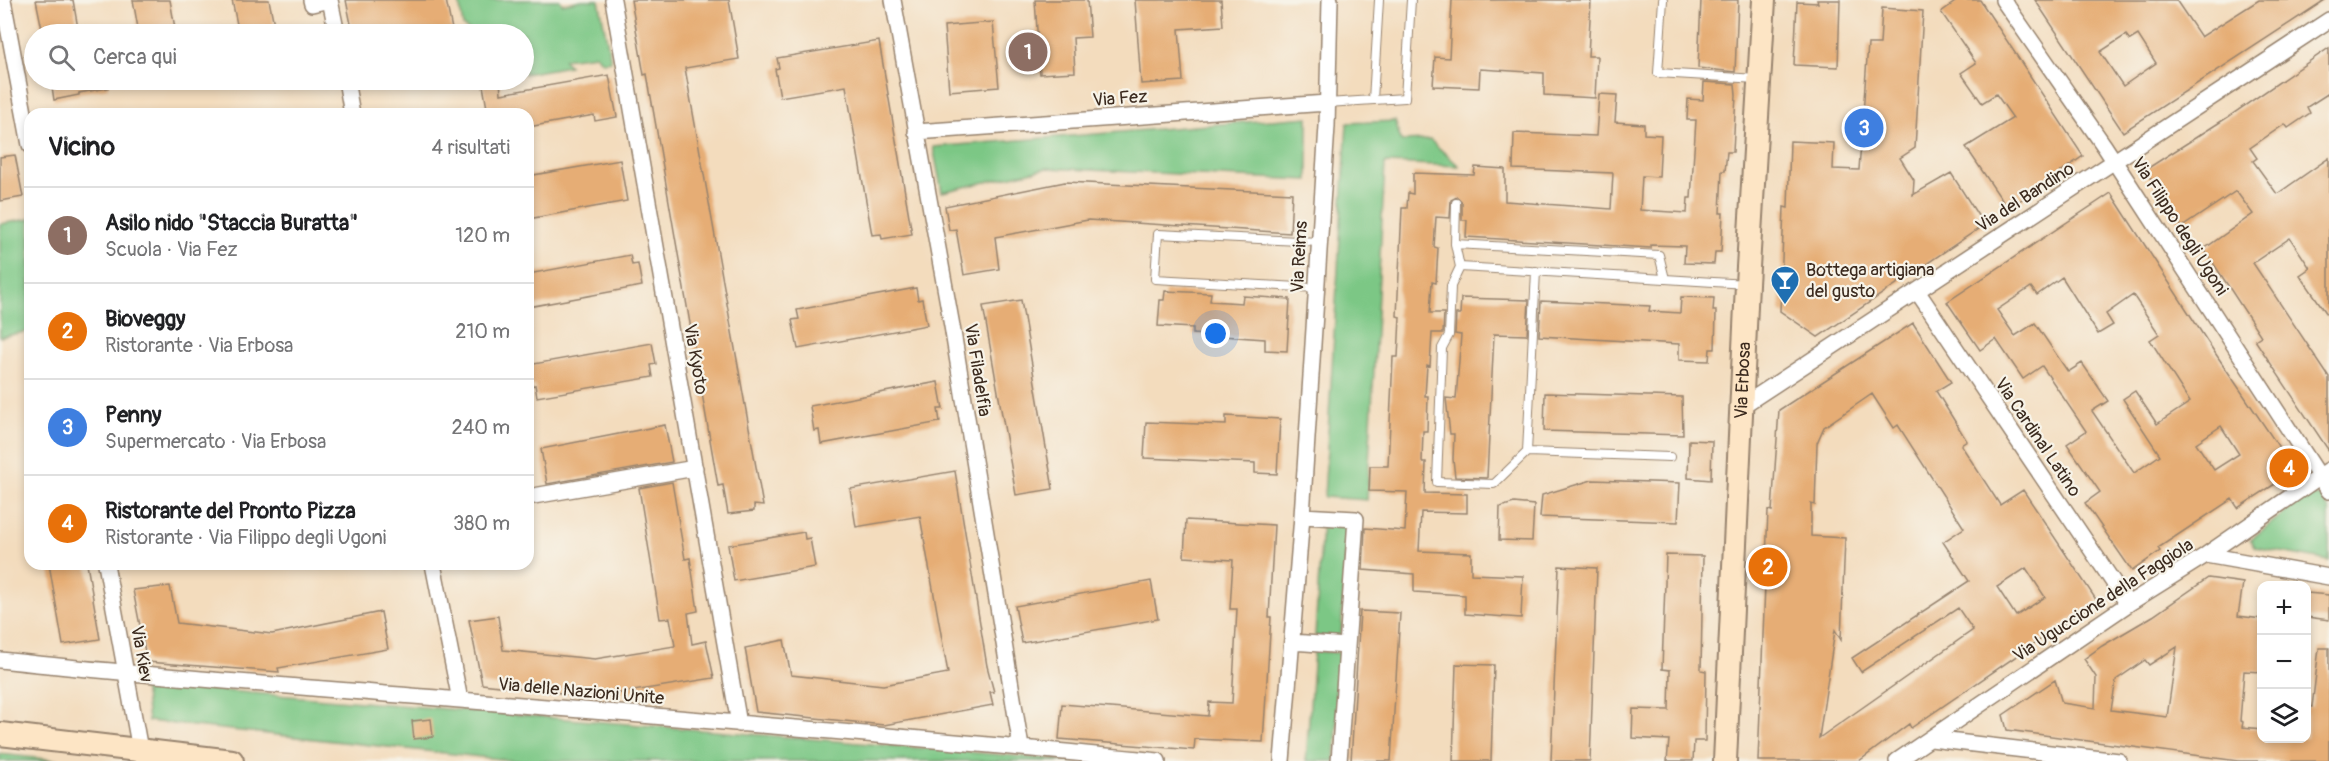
<!DOCTYPE html>
<html lang="it">
<head>
<meta charset="utf-8">
<style>
	body { margin:0; font-family:Pangolin,sans-serif; background:#f6f6f6; color:#202124 }
	.controls { position:absolute; right:18px; bottom:18px; display:grid; overflow:hidden; border-radius:12px; box-shadow:0 3px 9px #0003 }
	.controls button { width:54px; height:54px; display:grid; place-items:center; padding:0; border:0; border-bottom:2px solid #e0e0e0; background:#fff; color:#202124; font:30px sans-serif }
	.you { position:absolute; left:1216px; top:334px; width:21px; height:21px; margin:-15px; border:4px solid #fff; border-radius:50%; background:#1a73e8; box-shadow:0 0 0 9px #1a73e833 }
	.badge { display:grid; place-items:center; width:39px; height:39px; border-radius:50%; background:#db2777; color:#fff; font-size:20px; font-weight:700 }
	.pin { position:absolute; translate:-50% -50%; border:3px solid #fff; box-shadow:0 2px 6px #0006 }
	.list { margin:0; padding:0; list-style:none }
	h2 { display:flex; justify-content:space-between; align-items:center; height:78px; margin:0; padding:0 24px; font-size:26px }
	h2 small { font-size:20px; font-weight:400; color:#757577 }
	.list li { display:grid; grid-template-columns:39px 1fr auto; gap:18px; align-items:center; box-sizing:border-box; height:96px; padding:0 24px; border-top:2px solid #e0e0e0 }
	.list b { display:block; font-size:22px; white-space:nowrap }
	.list p { margin:0; font-size:20px; white-space:nowrap; color:#757577 }
	.list em { font-size:20px; font-style:normal; color:#757577 }
	.icon { flex:none; width:33px; height:33px; fill:none; stroke:currentColor; stroke-width:2; stroke-linecap:round; stroke-linejoin:round }
	.map { position:relative; flex:none; width:2329px; height:761px; overflow:hidden }
	.search { position:absolute; background:#fff; box-shadow:0 3px 9px #0003; left:24px; top:24px; width:510px; height:66px; display:flex; align-items:center; gap:15px; box-sizing:border-box; padding:0 21px; border-radius:33px; color:#757577; font-size:22px }
	.panel { position:absolute; background:#fff; box-shadow:0 3px 9px #0003; left:24px; top:108px; width:510px; height:462px; border-radius:18px }
	.map>svg:first-child { display:block }
</style>
</head>
<body>
<div class="map">
<svg width="2329" height="761" viewBox="0 0 2329 761">
	<rect width="100%" height="100%" fill="#f7f3e8"/>
	<filter id="ink" filterUnits="userSpaceOnUse"><feTurbulence type="fractalNoise" baseFrequency=".0167" numOctaves="2"/><feDisplacementMap in="SourceGraphic" scale="12" xChannelSelector="R" yChannelSelector="G"/><feConvolveMatrix kernelMatrix="1 2 1 2 8 2 1 2 1" color-interpolation-filters="sRGB"/></filter>
	<filter id="wash" filterUnits="userSpaceOnUse"><feTurbulence type="fractalNoise" baseFrequency=".008" numOctaves="4" result="noise"/><feDisplacementMap in="SourceGraphic" scale="24" xChannelSelector="R" yChannelSelector="G"/><feGaussianBlur stdDeviation="1.35" result="paint"/><feColorMatrix in="noise" values="0 0 0 0 0 0 0 0 0 0 0 0 0 0 0 0 0 1.4 0 .05"/><feComposite in="paint" operator="in"/></filter>
	<g filter="url(#wash)">
		<rect width="100%" height="100%" fill="#f3dcbd"/>
		<path fill="#7bc785" stroke="#5b7852" stroke-width="1.5" d="M459,0H560L562,4L582,0H599L611,61L602,62L596,55L563,59L569,66L524,74V34H475L463,26Z
			M1308,117V180L1047,168L942,192L933,147Z
			M1395,121L1401,141L1430,140L1459,166L1385,163L1367,500L1324,497L1347,123Z
			M30,219V331L0,337V224Z
			M2307,495L2322,497L2329,510V561L2255,547L2250,540Z
			M1322,524L1347,527L1341,638L1315,636Z
			M1314,651L1341,653L1335,761H1306Z
			M144,684L1077,761H518L148,721Z
			M0,754L63,761H0Z"/>
		<g id="blocks">
			<path fill="#e6ad74" fill-rule="evenodd" d="M36,0H73L79,34H43Z
				M133,0H170L176,34H139Z
				M232,0H269L276,34H239Z
				M346,0H446L453,34H353Z
				M631,0H729L739,59L685,68L763,506L754,505V511L728,514L723,485L718,486L647,74L644,75Z
				M1035,0H1087L1090,37L1073,38L1075,72L1040,74Z
				M1135,0H1221L1223,26L1179,29L1183,81L1141,84Z
				M1452,0H1591L1588,56H1597L1595,98L1544,95V73L1480,69L1479,88L1433,86L1435,57L1449,58Z
				M1701,0H1738L1735,72L1698,68Z
				M1817,0H1840L1838,67L1794,65L1797,2L1818,3Z
				M1958,0H1980L2083,156L2008,209L1966,147L2013,118L1996,94L1982,103L1961,73L1976,63L1941,12Z
				M2035,0H2176L2201,37L2259,0H2325L2123,132ZM2126,35L2130,40L2138,35L2156,63L2123,86L2100,52Z
				M1882,8L1923,11L1915,148L1900,158L1914,180L1913,195L1951,173L1984,225L1818,337L1780,311L1784,207L1788,208L1790,141L1834,143L1833,169L1859,170L1868,44H1880Z
				M993,22L999,87L949,91L944,26Z
				M879,41L912,234L882,239L881,234L872,235L846,86L780,97L775,69L779,68L777,58Z
				M2329,48V93L2307,107L2310,113L2288,128L2285,124L2250,148L2257,158L2253,161L2277,194L2329,158V317L2300,275L2310,268L2290,238L2253,263L2329,377V451L2255,340L2261,336L2204,249L2253,214L2236,191L2182,227L2145,170L2228,117Z
				M609,75L617,117L595,121L594,115L528,127V114H488L482,80H500L501,94Z
				M51,80H107L108,88L79,93V95L54,100Z
				M1704,82L1735,84L1736,95L1733,152H1727L1725,171H1722L1720,213H1723L1721,252H1715L1714,264L1684,263L1685,246L1651,245V248L1466,237L1467,220H1462V203L1457,197L1451,200L1450,218L1436,217L1434,247L1438,248L1436,283L1432,282L1430,313H1444L1443,333H1432L1430,366L1427,365L1425,396H1428L1427,431H1423L1422,462H1426L1425,493L1467,494V513L1421,512L1419,551L1471,553V574L1523,576L1521,618L1465,614V595L1414,592V574L1363,570L1365,528L1405,531L1407,492L1369,491L1370,466H1388L1393,357H1398L1400,317L1397,316L1402,208H1407L1408,193L1413,194V173L1474,175L1475,167L1505,169V201L1611,209L1613,173L1513,169L1514,133L1596,136L1599,94L1617,95L1615,122L1644,124V134L1661,135L1659,177L1642,176L1640,210L1687,213L1688,198H1691L1696,120H1687L1688,99L1703,100Z
				M15,155L23,197L0,201V157Z
				M620,160L627,201L528,219V176Z
				M1065,182L1292,193L1290,233L1088,220L995,237L999,269L964,275L956,229L949,230L945,206Z
				M2111,193L2207,341L2295,471L2238,508L2232,499L2158,548L2160,551L2132,571L2085,503L2100,492L2067,444L2086,431L2042,366L2023,379L1996,339L1980,350L1947,302ZM2062,277L2098,334L2113,325L2106,314L2133,295L2159,334L2150,340L2190,402L2157,424L2135,391L2123,399L2160,455L2134,473L2092,411L2108,401L2082,363L2068,372L2035,323L2015,336L1997,310L2031,287L2037,295ZM2221,426L2239,454L2214,470L2196,443Z
				M630,255L632,265L638,264L642,286L528,307V274Z
				M916,288L918,300L922,299L927,325L798,349L792,320L799,319L797,310Z
				M1165,291L1211,293L1210,301L1242,303L1243,296L1290,299L1287,351L1265,350V339L1193,334V328L1158,326L1160,300H1164Z
				M1681,297L1714,298L1713,311H1716L1715,349H1710L1709,361L1679,360V344L1539,336L1541,301L1650,306L1649,311L1680,313Z
				M1461,298L1529,300L1527,335L1494,334L1487,478L1455,477L1453,459L1454,434H1450L1446,398L1456,399L1461,335L1455,334L1456,314H1460Z
				M1021,300L1053,489L1016,495L983,306Z
				M1913,323L1951,382L1936,391L1967,441L1961,445L2000,505L2023,490L2097,601L1911,728L1909,724L1859,761H1758L1768,510L1772,511L1779,410ZM1872,394L1894,428L1898,425L1964,528L1943,542L1969,581L1852,658L1861,672L1958,608L1973,630L1819,738L1835,630L1841,640L1845,538L1811,536V504L1815,505L1817,443L1824,427ZM2026,568L2045,597L2016,616L1997,587Z
				M652,343L656,364L651,365L653,377L537,397L535,385L530,386L528,365Z
				M938,382L943,409H938L940,422L821,444L819,430L814,431L810,406Z
				M1545,393L1682,397L1683,435L1544,431Z
				M1226,416L1280,419L1277,474L1255,473V463L1144,458L1146,422L1226,425Z
				M665,425L672,462L547,484L541,449Z
				M1689,440L1712,441L1711,480L1688,478Z
				M955,471L987,666L994,692H990L993,705L884,725L756,712L745,648L784,640L791,675L883,685L948,673L920,516L856,527L850,489Z
				M1592,480L1680,483L1678,522L1540,517L1542,495Z
				M672,482L685,559L690,558L698,611L688,613L692,644L706,641L714,678L596,697L482,684L469,620L498,616L503,650L595,659L675,646L670,618L660,619L639,488Z
				M1514,503L1534,505L1532,541L1499,540L1500,507Z
				M1186,520L1274,525L1269,617H1271L1263,742L1195,739L1194,750L1059,739L1062,704L1208,716L1209,702L1232,703L1237,609H1230L1233,560L1184,557Z
				M804,532L805,539L810,538L815,567L734,581L728,545Z
				M1666,555L1703,556L1701,670L1706,671L1705,741H1694L1693,761H1667L1669,740L1632,738L1633,709L1669,710L1670,670L1662,669Z
				M49,564H87L100,639L63,645Z
				M1559,566L1597,568L1590,761H1551Z
				M2208,578L2243,583L2238,616L2262,619V672L2244,671L2240,721L2243,722L2242,727L2262,729V738H2307V706L2312,707L2319,648H2329V761H2238L2007,730L2003,715L2055,680L2062,703L2095,708L2096,677L2084,659L2102,646L2153,616ZM2177,647L2167,717L2111,710L2116,680L2145,660L2149,665Z
				M1151,581L1158,619L1022,643L1015,606Z
				M170,586L177,623L272,634L381,612L388,649L278,668L279,672L147,662L133,590Z
				M2307,593L2329,595V620L2307,617Z
				M1360,611L1400,613L1391,761H1351Z
				M1456,664L1494,665L1491,761H1453Z
				M431,719L433,737L414,739L412,721Z"/>
		</g>
	</g>
	<g filter="url(#ink)">
		<use href="#blocks" fill-opacity="0" stroke="#97836e" stroke-width="1.5"/>
		<g fill="none" stroke-linecap="round" stroke-linejoin="round">
			<g stroke="#97836e" stroke-width="10">
				<path id="service" d="M1663,0L1658,73L1757,79
					M1373,100L1379,0
					M1327,103L1405,98L1411,0
					M1456,203L1455,244L1659,255L1665,279L1746,284
					M1455,244L1460,267L1665,279
					M1460,267L1451,286L1449,335L1442,348L1437,482L1494,484L1527,452L1536,271
					M1317,288L1155,279L1158,234L1319,242
					M1527,452L1670,457"/>
			</g>
			<g stroke="#97836e" stroke-width="18">
				<path id="minor" d="M3,0L30,145
					M311,0L312,4L330,0
					M330,0L337,34
					M613,0L739,724
					M893,0L952,326L1021,747
					M2003,0L2105,147L2329,491
					M346,80L352,114
					M916,132L1327,103
					M1917,291L2128,604
					M1742,406L2329,20
					M528,497L695,468
					M1302,516L1356,519L1339,761
					M2206,555L2329,577
					M106,564L140,750
					M433,564L460,700
					M1292,642L1347,646
					M0,660C153,677 306,687 460,700C693,719 926,738 1158,761
					M1931,739L2119,761
					M1282,761L1302,516L1327,126L1330,0
					M1897,761L2128,604L2206,555L2329,470"/>
			</g>
			<g stroke="#97836e" stroke-width="26">
				<g id="secondary">
					<path d="M0,734L232,761"/>
					<path id="s1" d="M1725,761L1747,284L1764,0"/>
				</g>
			</g>
			<use href="#service" stroke="#fff" stroke-width="8"/>
			<use href="#minor" stroke="#fff" stroke-width="15"/>
			<use href="#secondary" stroke="#fde5c5" stroke-width="22"/>
		</g>
	</g>
	<defs>
		<g id="bar-pin" transform="scale(1.5)"><path d="M0 17L-7.5 6A9.5 9.5 0 1 1 7.5 6Z" fill="#1f6fb2" stroke="#f7f3e8"/><path d="M-6-5H6L.8 .8V4.5H3.5V6h-7V4.5H-.8V.8Z" fill="#fff"/></g>
	</defs>
	<g fill-rule="evenodd">
		<use href="#bar-pin" x="1785" y="280"/>
	</g>
	<g text-anchor="middle" stroke-width="4.5" stroke-linejoin="round" paint-order="stroke">
		<g font-size="18" fill="#3b2a1e" stroke="#f7f3e8">
			<text transform="translate(1120 98) rotate(-4)" y="6">Via Fez</text>
			<text transform="translate(2025 197) rotate(-33)" y="6">Via del Bandino</text>
			<text transform="translate(2180 226) rotate(57)" y="6">Via Filippo degli Ugoni</text>
			<text transform="translate(1299 257) rotate(-87)" y="6">Via Reims</text>
			<text transform="translate(696 359) rotate(80)" y="6">Via Kyoto</text>
			<text transform="translate(978 370) rotate(81)" y="6">Via Filadelfia</text>
			<text dy="6" stroke="none"><textPath href="#s1" startOffset="381">Via Erbosa</textPath></text>
			<text transform="translate(2038 437) rotate(56)" y="6">Via Cardinal Latino</text>
			<text transform="translate(2103 600) rotate(-33)" y="6">Via Uguccione della Faggiola</text>
			<text transform="translate(142 654) rotate(80)" y="6">Via Kiev</text>
			<text transform="translate(581 691) rotate(5)" y="6">Via delle Nazioni Unite</text>
		</g>
		<g font-size="18" fill="#3b2a1e" stroke="#f7f3e8" text-anchor="start">
			<text x="1806" y="276">Bottega artigiana<tspan x="1806" dy="21">del gusto</tspan></text>
		</g>
	</g>
</svg>
<div class="controls">
<button>+</button>
<button>−</button>
<button><svg class="icon" aria-label="layers" viewBox="0 0 24 24"><path d="M12 4l9 5-9 5-9-5zM3 14l9 5 9-5"/></svg></button>
</div>
<div class="you"></div>
<div class="pin badge" style="left:1028px;top:52px;background:#8d6e63">1</div>
<div class="pin badge" style="left:1768px;top:567px;background:#e8710a">2</div>
<div class="pin badge" style="left:1864px;top:128px;background:#3f7fe0">3</div>
<div class="pin badge" style="left:2289px;top:468px;background:#e8710a">4</div>
<div class="search"><svg class="icon" aria-label="search" viewBox="0 0 24 24"><circle cx="10" cy="10" r="6"/><path d="M15 15l6 6"/></svg>Cerca qui</div>
<section class="panel">
<h2>Vicino<small>4 risultati</small></h2>
<ul class="list">
<li><span class="badge" style="background:#8d6e63">1</span><div><b>Asilo nido &quot;Staccia Buratta&quot;</b><p>Scuola · Via Fez</p></div><em>120 m</em></li>
<li><span class="badge" style="background:#e8710a">2</span><div><b>Bioveggy</b><p>Ristorante · Via Erbosa</p></div><em>210 m</em></li>
<li><span class="badge" style="background:#3f7fe0">3</span><div><b>Penny</b><p>Supermercato · Via Erbosa</p></div><em>240 m</em></li>
<li><span class="badge" style="background:#e8710a">4</span><div><b>Ristorante del Pronto Pizza</b><p>Ristorante · Via Filippo degli Ugoni</p></div><em>380 m</em></li>
</ul>
</section>
</div>
</body>
</html>
